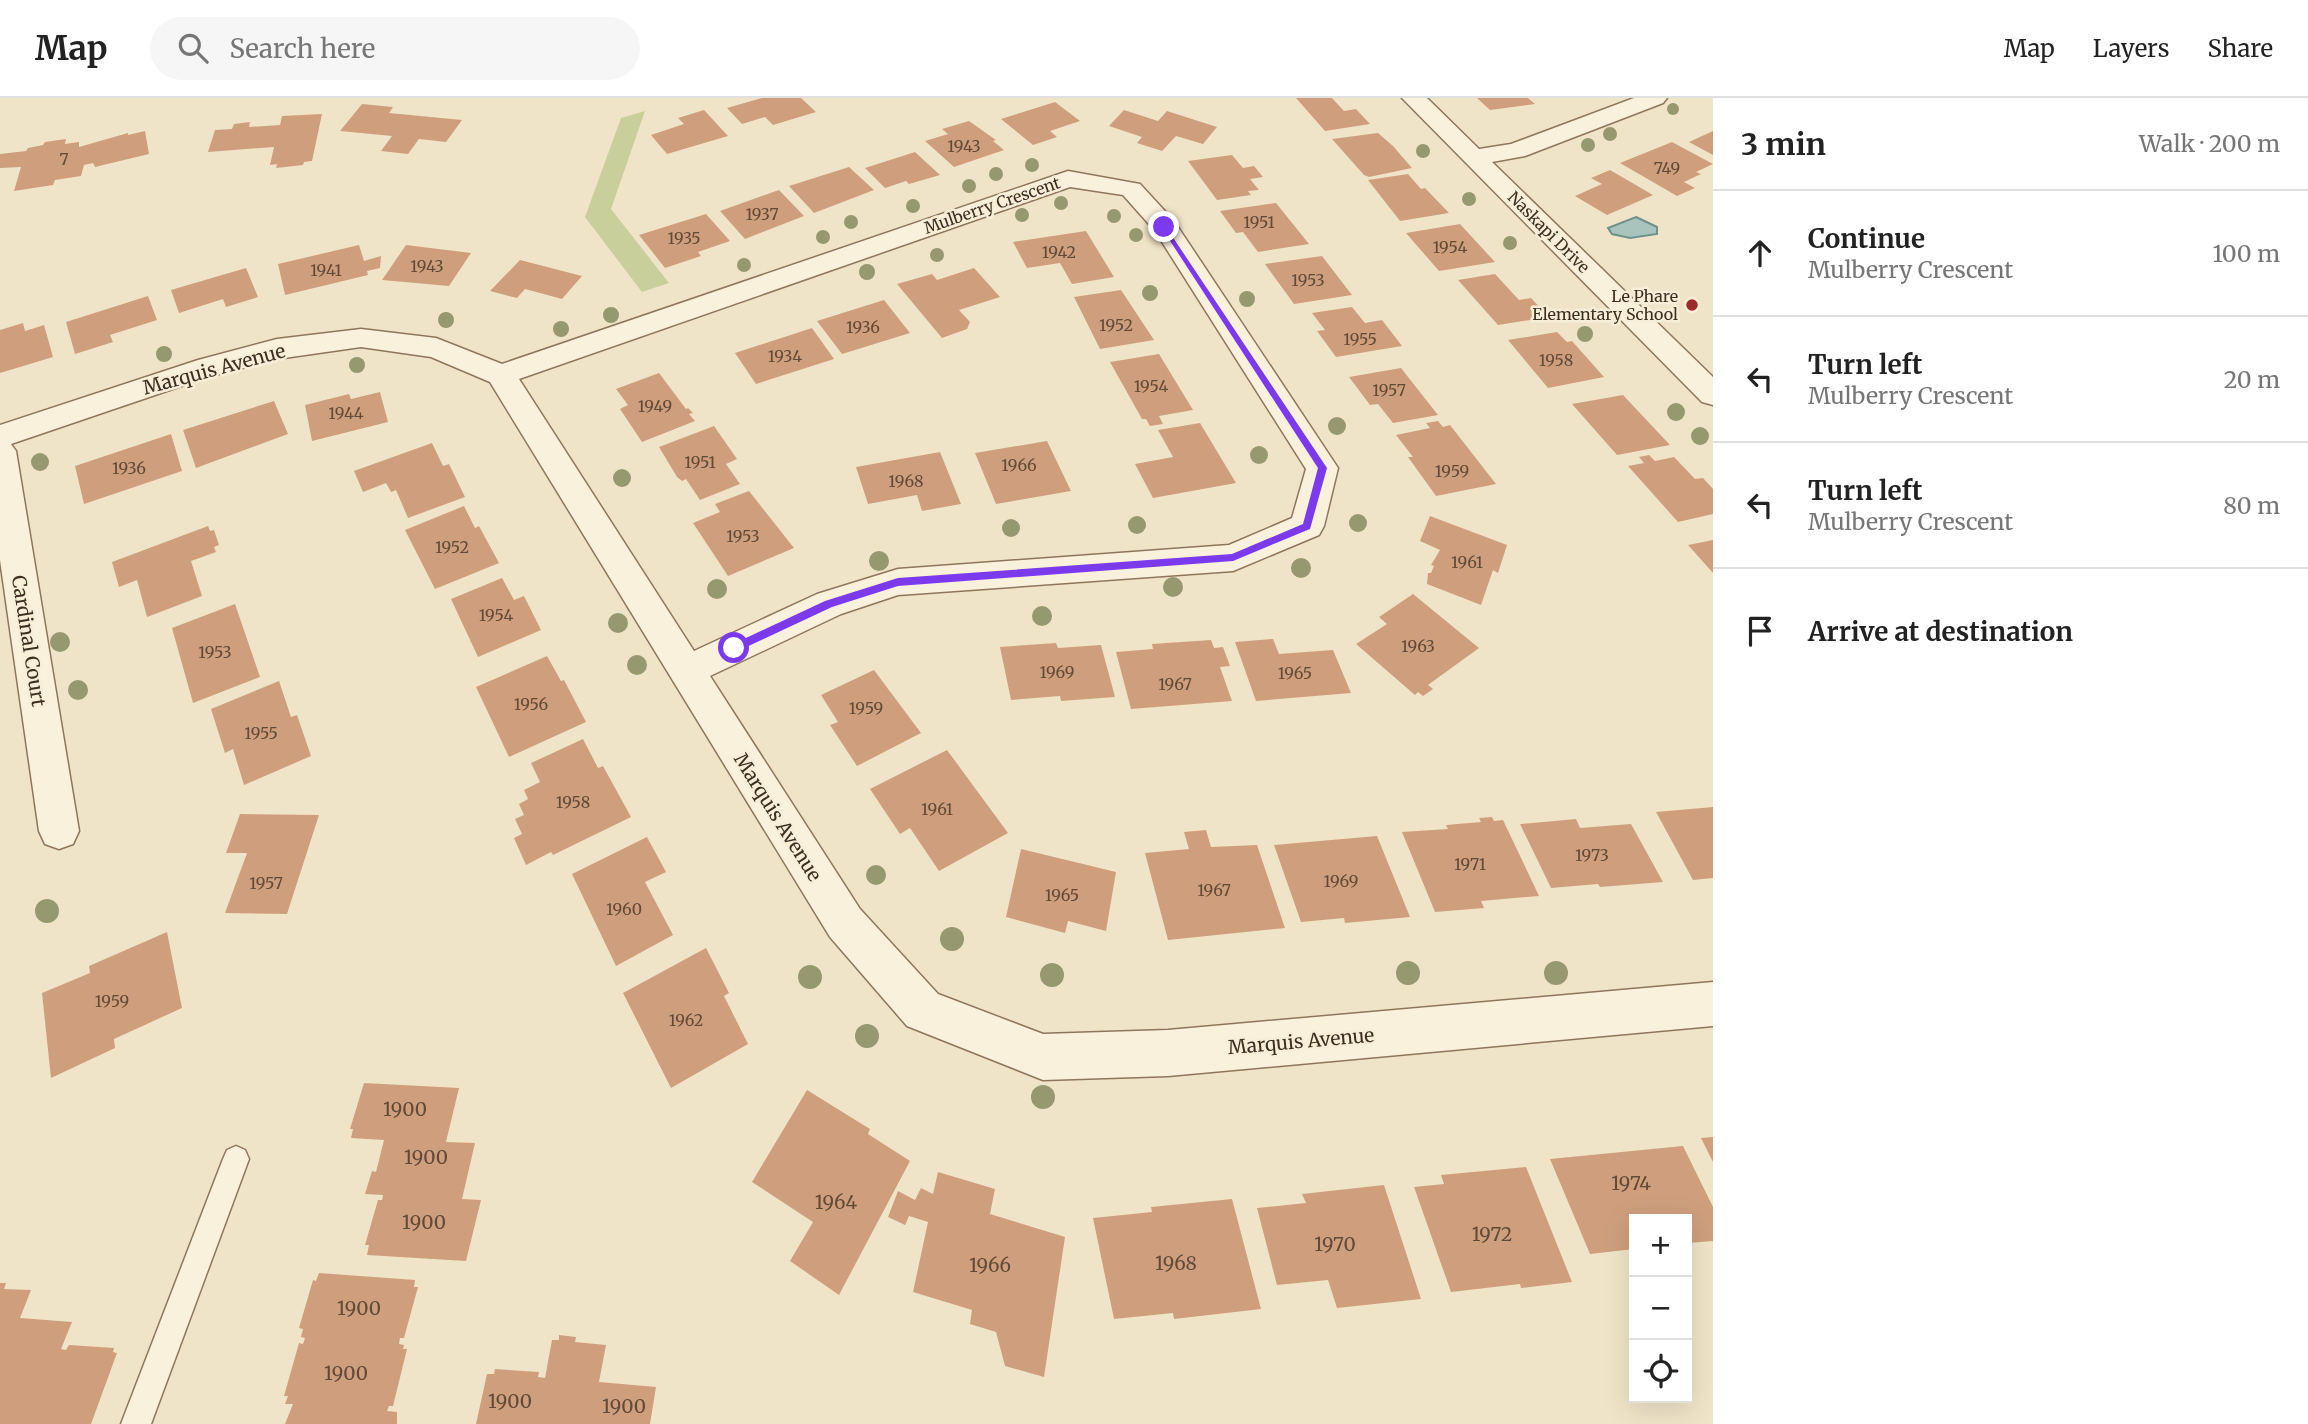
<!DOCTYPE html>
<html lang="en">
<head>
<meta charset="utf-8">
<style>
	body { margin:0; font-family:Merriweather,serif; background:#f6f6f6; color:#222 }
	.controls { position:absolute; right:21px; bottom:21px; display:grid; overflow:hidden; border-radius:0px; box-shadow:0 7px 28px #0002 }
	.controls button { width:63px; height:63px; display:grid; place-items:center; padding:0; border:0; border-bottom:2px solid #e0e0e0; background:#fff; color:#222; font:35px sans-serif }
	.stop { position:absolute; width:21px; height:21px; margin:-16px; border:5px solid #7c3aed; border-radius:50%; background:#fff }
	.stop.end { background:#7c3aed; border-color:#fff; box-shadow:0 2px 7px #0008 }
	.list { margin:0; padding:0; list-style:none }
	h2 { display:flex; justify-content:space-between; align-items:center; height:91px; margin:0; padding:0 28px; font-size:30px }
	h2 small { font-size:23px; font-weight:400; color:#767676 }
	.list li { display:grid; grid-template-columns:46px 1fr auto; gap:21px; align-items:center; box-sizing:border-box; height:126px; padding:0 28px; border-top:2px solid #e0e0e0 }
	.list b { display:block; font-size:26px; white-space:nowrap }
	.list p { margin:0; font-size:23px; white-space:nowrap; color:#767676 }
	.list em { font-size:23px; font-style:normal; color:#767676 }
	.icon { flex:none; width:38px; height:38px; fill:none; stroke:currentColor; stroke-width:2; stroke-linecap:round; stroke-linejoin:round }
	.map { position:relative; flex:none; width:1713px; height:1326px; overflow:hidden }
	header { display:flex; align-items:center; gap:42px; box-sizing:border-box; height:98px; padding:0 35px; background:#fff; border-bottom:2px solid #e0e0e0 }
	header strong { font-size:33px }
	nav { display:flex; gap:38px; margin-inline-start:auto; font-size:24px }
	.search { width:490px; height:63px; background:#f6f6f6; display:flex; align-items:center; gap:18px; box-sizing:border-box; padding:0 24px; border-radius:38px; color:#767676; font-size:26px }
	main { display:flex }
	aside { flex:1; background:#fff }
	.map>svg:first-child { display:block }
</style>
</head>
<body>
<header>
<strong>Map</strong>
<div class="search"><svg class="icon" aria-label="search" viewBox="0 0 24 24"><circle cx="10" cy="10" r="6"/><path d="M15 15l6 6"/></svg>Search here</div>
<nav><a>Map</a><a>Layers</a><a>Share</a></nav>
</header>
<main>
<div class="map">
<svg width="1713" height="1326" viewBox="0 0 1713 1326">
	<rect width="100%" height="100%" fill="#f0e4c8"/>
	<path fill="#c9cf9b" d="M645,13L611,111L669,185L642,194L585,119L621,20Z"/>
	<path fill="#a9c4bc" stroke="#6f938a" stroke-width="2" d="M1636,119L1657,129V136L1630,140L1612,136L1608,130Z"/>
	<path fill="#cf9f7d" d="M762,0H801L816,14L773,27L765,19L742,26L727,10Z
		M1296,0H1332L1344,13L1356,11L1370,26L1325,33Z
		M1477,0H1528L1535,6L1490,12Z
		M1055,4L1080,23L1050,33L1057,39L1033,47L1001,21Z
		M362,6L393,9L389,15L462,22L446,44L419,41L408,56L381,53L392,38L340,33Z
		M704,12L728,38L667,56L651,37L684,26L678,20Z
		M1124,12L1158,23L1167,13L1217,29L1203,46L1176,38L1162,53L1137,45L1142,39L1109,28Z
		M322,16L312,63L304,64L303,67L276,70L277,66L270,67L274,49L208,54L215,32L232,31L234,26L250,24L249,29L280,27L282,18Z
		M969,23L996,42L993,43L1004,52L954,69L925,43L948,36L942,31Z
		M145,33L149,56L95,69L93,65L84,67L81,78L55,82L53,87L14,93L21,69L0,70V56L26,53L28,50L43,47L45,44L66,41L65,46L79,44V49L128,35V37Z
		M1713,33V57L1689,44Z
		M1378,35L1393,48L1412,70L1369,79L1364,77L1332,41Z
		M1672,44L1713,66L1696,74L1701,76L1684,84L1695,90L1677,98L1620,65Z
		M915,54L940,77L909,86L906,83L885,90L865,70Z
		M1232,57L1243,70L1254,68L1263,79L1250,81L1259,92L1248,93L1251,97L1217,102L1188,63Z
		M849,69L874,92L814,115L789,88Z
		M1610,72L1653,97L1607,117L1575,98L1602,86L1591,80Z
		M1408,76L1421,91L1425,90L1449,115L1400,123L1368,82Z
		M779,92L804,118L745,141L720,113Z
		M1276,105L1309,146L1258,154L1243,134L1236,135L1220,113Z
		M706,116L730,143L698,154L701,158L665,170L639,137Z
		M1460,126L1495,164L1439,173L1406,135Z
		M1086,133L1114,179L1072,186L1060,165L1027,170L1013,144Z
		M359,147L364,163L381,158L380,170L367,173L368,177L285,197L278,166Z
		M406,147L471,155L449,188L382,182Z
		M1322,158L1352,197L1294,206L1265,166Z
		M520,162L582,178L562,201L525,191L517,200L490,193Z
		M246,170L258,199L226,209L223,201L179,215L171,192Z
		M974,170L1000,199L959,212L970,224L967,231L942,240L897,186L932,176L937,182Z
		M1495,176L1519,202L1531,200L1549,219L1498,227L1458,182Z
		M1121,192L1154,242L1100,251L1074,199Z
		M148,198L157,222L110,237L113,244L75,256L66,224Z
		M884,202L910,235L842,256L817,223Z
		M1352,209L1365,225L1382,222L1402,248L1336,259L1317,233L1325,232L1312,215Z
		M23,225L25,233L44,227L53,259L0,275V232Z
		M812,230L834,261L756,286L735,255Z
		M1557,234L1567,244L1572,243L1604,279L1548,290L1508,242Z
		M1159,256L1193,312L1159,318L1163,326L1150,328L1146,321H1142L1110,264Z
		M1401,270L1438,317L1393,325L1378,306L1370,307L1349,279Z
		M659,275L686,311L688,310L693,315L689,316L695,323L642,344L620,311L628,307L616,291Z
		M380,294L388,324L312,343L305,307L349,296L351,301Z
		M1623,297L1670,347L1617,357L1572,306Z
		M274,303L288,336L196,370L183,332Z
		M1438,323L1443,329L1450,327L1496,386L1436,398L1408,359H1413L1396,337L1430,330L1426,325Z
		M1200,325L1236,385L1153,400L1135,366L1173,359L1158,332Z
		M714,328L737,361L726,366L740,386L700,402L686,381L682,383L677,379L659,349Z
		M171,336L182,373L84,406L75,368Z
		M1047,343L1071,393L996,406L975,355Z
		M432,345L443,368L449,366L465,399L408,420L396,392L391,394L386,385L363,394L354,373Z
		M940,354L961,406L922,413L917,397L868,406L856,369Z
		M1649,357L1655,363L1674,359L1695,381L1703,380L1713,391V416L1678,424L1628,368L1644,365L1639,359Z
		M749,393L794,450L728,478L693,425L720,414L715,406Z
		M464,408L475,430L479,428L499,465L435,491L405,432Z
		M1430,418L1507,447L1498,475L1493,472L1481,507L1427,486L1428,475H1431L1434,468L1431,467L1440,452L1420,443Z
		M208,428L210,433L214,432L219,447L214,449L216,454L191,463L202,498L147,519L137,482L119,489L112,464Z
		M1713,442V475L1688,447Z
		M502,480L514,502L524,498L541,532L478,559L451,501Z
		M1413,496L1479,550L1428,587L1433,591L1423,598L1418,594L1415,597L1356,546L1387,526L1379,519Z
		M235,506L260,579L193,605L172,530Z
		M1273,541L1279,556L1333,552L1351,595L1256,603L1235,544Z
		M1211,542L1214,550L1223,549L1230,568L1220,569L1232,603L1131,611L1116,554L1153,551L1152,546Z
		M1056,545L1058,550L1101,547L1115,599L1061,603L1060,598L1011,602L1000,549Z
		M547,558L561,583L564,582L586,624L509,659L476,589Z
		M874,572L921,635L857,668L830,627L838,624L821,597Z
		M279,583L291,619L297,617L311,658L244,687L233,651L225,655L211,611Z
		M583,641L598,670L603,668L631,719L553,757L551,754L526,767L514,740L522,736L515,721L524,717L519,706L528,701L524,692L540,684L531,665Z
		M947,652L1008,735L939,773L910,730L900,736L870,691Z
		M1713,709V780L1693,782L1656,714Z
		M240,716L319,717L287,816L225,815L247,755H226Z
		M1492,719L1494,723L1503,722L1539,798L1481,803L1484,810L1435,814L1402,734L1448,731L1446,727L1481,724L1479,720Z
		M1576,721L1580,730L1631,726L1663,784L1600,789L1598,786L1551,790L1520,726Z
		M1206,732L1211,749L1257,747L1285,830L1168,842L1145,755L1189,751L1184,734Z
		M1377,738L1410,819L1345,825L1344,820L1301,824L1274,747Z
		M647,739L666,774L645,784L673,837L616,868L572,776Z
		M1021,751L1116,774L1106,833L1068,823L1065,835L1006,819Z
		M167,834L182,910L114,941L115,950L51,980L42,895L90,875L89,868Z
		M706,850L729,895L724,898L748,946L671,990L623,895Z
		M364,985L459,990L446,1044L475,1045L462,1101L481,1102L466,1163L367,1157L369,1147H365L378,1102H382L383,1097L365,1096L372,1073L376,1074L384,1042L351,1040L353,1031H350Z
		M807,992L870,1031L868,1036L910,1063L839,1197L790,1163L813,1124L752,1084Z
		M1713,1039V1064L1701,1040Z
		M1683,1048L1713,1109V1143L1688,1145L1690,1152H1687V1121H1634V1151L1590,1156L1550,1061Z
		M1526,1069L1572,1184L1521,1190L1520,1186L1451,1194L1414,1089L1444,1086L1441,1077Z
		M938,1074L995,1091L990,1116L1065,1139L1044,1279L1005,1268L996,1234L970,1226L972,1212L913,1194L928,1124L909,1118L905,1127L888,1119L898,1093L915,1102L921,1090L933,1096Z
		M1384,1087L1421,1201L1337,1210L1328,1182L1277,1187L1257,1110L1306,1105L1302,1096Z
		M1232,1101L1261,1211L1174,1221L1173,1215L1114,1221L1093,1120L1152,1114L1151,1109Z
		M319,1175L415,1182L414,1189H418L404,1240H400L399,1246L404,1247L403,1251H407L393,1308H389L387,1313L397,1314V1326H285L293,1306H285L288,1298H284L299,1245L303,1246L305,1240L301,1239L303,1231L299,1230L313,1182L316,1183Z
		M0,1185H6L4,1191L31,1192L20,1220L72,1224L61,1251L66,1252L69,1247L114,1250L113,1254L117,1255L91,1326H0Z
		M559,1237L576,1239L575,1244L606,1247L599,1284L656,1289L650,1326H476L487,1276H494L495,1271L539,1274L538,1279L545,1280L552,1242H559Z"/>
	<g fill="none" stroke-linecap="round" stroke-linejoin="round">
		<g stroke="#8d765c" stroke-width="3">
			<path id="lane" d="M236,1048L245,1052L249,1061L151,1326H121L223,1061L227,1052Z"/>
		</g>
		<g stroke="#8d765c" stroke-width="3">
			<path id="street" d="M1402,0H1427L1479,51L1511,46L1634,0H1667L1663,5L1525,58L1492,64L1713,279V307L1702,304Z
				M1068,73L1140,86L1174,123L1338,370L1324,428L1319,437L1233,473L898,497L841,516L710,578L860,811L938,896L1043,936L1168,932L1713,884V928L1168,978L1043,982L907,928L830,839L490,284L431,259L361,249L277,261L208,279L11,346L16,353L79,733L73,746L59,751L45,746L39,733L0,462V327L198,262L277,241L361,231L436,240L502,266ZM1070,89L1123,97L1155,133L1306,371L1292,420L1229,447L898,471L817,496L694,553L519,281Z"/>
		</g>
		<use href="#lane" fill="#faf1dc" fill-rule="evenodd"/>
		<use href="#street" fill="#faf1dc" fill-rule="evenodd"/>
	</g>
	<g fill="#96986f">
		<circle cx="1673" cy="11" r="6"/>
		<circle cx="1610" cy="36" r="7"/>
		<circle cx="1588" cy="47" r="7"/>
		<circle cx="1423" cy="53" r="7"/>
		<circle cx="1032" cy="67" r="7"/>
		<circle cx="996" cy="76" r="7"/>
		<circle cx="969" cy="88" r="7"/>
		<circle cx="1469" cy="101" r="7"/>
		<circle cx="1061" cy="105" r="7"/>
		<circle cx="913" cy="108" r="7"/>
		<circle cx="1022" cy="117" r="7"/>
		<circle cx="1114" cy="118" r="7"/>
		<circle cx="851" cy="124" r="7"/>
		<circle cx="1136" cy="137" r="7"/>
		<circle cx="823" cy="139" r="7"/>
		<circle cx="1510" cy="145" r="7"/>
		<circle cx="937" cy="157" r="7"/>
		<circle cx="744" cy="167" r="7"/>
		<circle cx="867" cy="174" r="8"/>
		<circle cx="1150" cy="195" r="8"/>
		<circle cx="1247" cy="201" r="8"/>
		<circle cx="611" cy="217" r="8"/>
		<circle cx="446" cy="222" r="8"/>
		<circle cx="561" cy="231" r="8"/>
		<circle cx="1585" cy="236" r="8"/>
		<circle cx="164" cy="256" r="8"/>
		<circle cx="357" cy="267" r="8"/>
		<circle cx="1676" cy="314" r="9"/>
		<circle cx="1337" cy="328" r="9"/>
		<circle cx="1700" cy="338" r="9"/>
		<circle cx="1259" cy="357" r="9"/>
		<circle cx="40" cy="364" r="9"/>
		<circle cx="622" cy="380" r="9"/>
		<circle cx="1358" cy="425" r="9"/>
		<circle cx="1137" cy="427" r="9"/>
		<circle cx="1011" cy="430" r="9"/>
		<circle cx="879" cy="463" r="10"/>
		<circle cx="1301" cy="470" r="10"/>
		<circle cx="1173" cy="489" r="10"/>
		<circle cx="717" cy="491" r="10"/>
		<circle cx="1042" cy="518" r="10"/>
		<circle cx="618" cy="525" r="10"/>
		<circle cx="60" cy="544" r="10"/>
		<circle cx="637" cy="567" r="10"/>
		<circle cx="78" cy="592" r="10"/>
		<circle cx="876" cy="777" r="10"/>
		<circle cx="47" cy="813" r="12"/>
		<circle cx="952" cy="841" r="12"/>
		<circle cx="1408" cy="875" r="12"/>
		<circle cx="1556" cy="875" r="12"/>
		<circle cx="1052" cy="877" r="12"/>
		<circle cx="810" cy="879" r="12"/>
		<circle cx="867" cy="938" r="12"/>
		<circle cx="1043" cy="999" r="12"/>
	</g>
	<path fill="#7c3aed" d="M1164,126L1327,370L1310,431L1233,463L898,488L832,509L738,553H731V547L825,503L898,480L1232,456L1303,426L1318,370L1161,129Z"/>
	<circle fill="#9e2a2b" stroke="#f7eed8" stroke-width="2.5" cx="1692" cy="207" r="7"/>
	<g text-anchor="middle" stroke-width="5" stroke-linejoin="round" paint-order="stroke">
		<g font-size="16" fill="#624a37">
			<text x="964" y="54">1943</text>
			<text x="64" y="67">7</text>
			<text x="1667" y="76">749</text>
			<text x="762" y="122">1937</text>
			<text x="1259" y="130">1951</text>
			<text x="684" y="146">1935</text>
			<text x="1450" y="155">1954</text>
			<text x="1059" y="160">1942</text>
			<text x="427" y="174">1943</text>
			<text x="326" y="178">1941</text>
			<text x="1308" y="188">1953</text>
			<text x="1116" y="233">1952</text>
			<text x="863" y="235">1936</text>
			<text x="1360" y="247">1955</text>
			<text x="785" y="264">1934</text>
			<text x="1556" y="268">1958</text>
			<text x="1151" y="294">1954</text>
			<text x="1389" y="298">1957</text>
			<text x="655" y="314">1949</text>
			<text x="346" y="321">1944</text>
			<text x="700" y="370">1951</text>
			<text x="1019" y="373">1966</text>
			<text x="129" y="376">1936</text>
			<text x="1452" y="379">1959</text>
			<text x="906" y="389">1968</text>
			<text x="743" y="444">1953</text>
			<text x="452" y="455">1952</text>
			<text x="1467" y="470">1961</text>
			<text x="496" y="523">1954</text>
			<text x="1418" y="554">1963</text>
			<text x="215" y="560">1953</text>
			<text x="1057" y="580">1969</text>
			<text x="1295" y="581">1965</text>
			<text x="1175" y="592">1967</text>
			<text x="531" y="612">1956</text>
			<text x="866" y="616">1959</text>
			<text x="261" y="641">1955</text>
			<text x="573" y="710">1958</text>
			<text x="937" y="717">1961</text>
			<text x="1592" y="763">1973</text>
			<text x="1470" y="772">1971</text>
			<text x="1341" y="789">1969</text>
			<text x="266" y="791">1957</text>
			<text x="1214" y="798">1967</text>
			<text x="1062" y="803">1965</text>
			<text x="624" y="817">1960</text>
			<text x="112" y="909">1959</text>
			<text x="686" y="928">1962</text>
		</g>
		<g font-size="16" fill="#3d2e20" stroke="#f7eed8">
			<text transform="translate(992 107) rotate(-19)" y="6">Mulberry Crescent</text>
			<text transform="translate(1549 134) rotate(45)" y="6">Naskapi Drive</text>
		</g>
		<g font-size="16" fill="#3d2e20" stroke="#f7eed8" text-anchor="end">
			<text x="1678" y="204">Le Phare<tspan x="1678" dy="18">Elementary School</tspan></text>
		</g>
		<g font-size="19" fill="#3d2e20" stroke="#f7eed8">
			<text transform="translate(214 271) rotate(-15)" y="7">Marquis Avenue</text>
			<text transform="translate(29 543) rotate(81)" y="7">Cardinal Court</text>
			<text transform="translate(778 719) rotate(58)" y="7">Marquis Avenue</text>
			<text transform="translate(1301 943) rotate(-5)" y="7">Marquis Avenue</text>
		</g>
		<g font-size="19" fill="#624a37">
			<text x="405" y="1018">1900</text>
			<text x="426" y="1066">1900</text>
			<text x="1631" y="1092">1974</text>
			<text x="836" y="1111">1964</text>
			<text x="424" y="1131">1900</text>
			<text x="1492" y="1143">1972</text>
			<text x="1335" y="1153">1970</text>
			<text x="1176" y="1172">1968</text>
			<text x="990" y="1174">1966</text>
			<text x="359" y="1217">1900</text>
			<text x="346" y="1282">1900</text>
			<text x="510" y="1310">1900</text>
			<text x="624" y="1315">1900</text>
		</g>
	</g>
</svg>
<div class="controls">
<button>+</button>
<button>−</button>
<button><svg class="icon" aria-label="locate" viewBox="0 0 24 24"><circle cx="12" cy="12" r="6"/><path d="M12 2v4M12 18v4M2 12h4M18 12h4"/></svg></button>
</div>
<div class="stop" style="left:734px;top:550px"></div>
<div class="stop end" style="left:1164px;top:129px"></div>
</div>
<aside>
<h2>3 min<small>Walk · 200 m</small></h2>
<ul class="list">
<li><svg class="icon" aria-label="ahead" viewBox="0 0 24 24"><path d="M12 20V5M6 11l6-6 6 6"/></svg><div><b>Continue</b><p>Mulberry Crescent</p></div><em>100 m</em></li>
<li><svg class="icon" aria-label="left" viewBox="0 0 24 24"><path d="M17 20v-9H6M10 6l-5 5 5 5"/></svg><div><b>Turn left</b><p>Mulberry Crescent</p></div><em>20 m</em></li>
<li><svg class="icon" aria-label="left" viewBox="0 0 24 24"><path d="M17 20v-9H6M10 6l-5 5 5 5"/></svg><div><b>Turn left</b><p>Mulberry Crescent</p></div><em>80 m</em></li>
<li><svg class="icon" aria-label="arrive" viewBox="0 0 24 24"><path d="M6 21V4h12l-3 4 3 4H6"/></svg><div><b>Arrive at destination</b></div></li>
</ul>
</aside>
</main>
</body>
</html>
